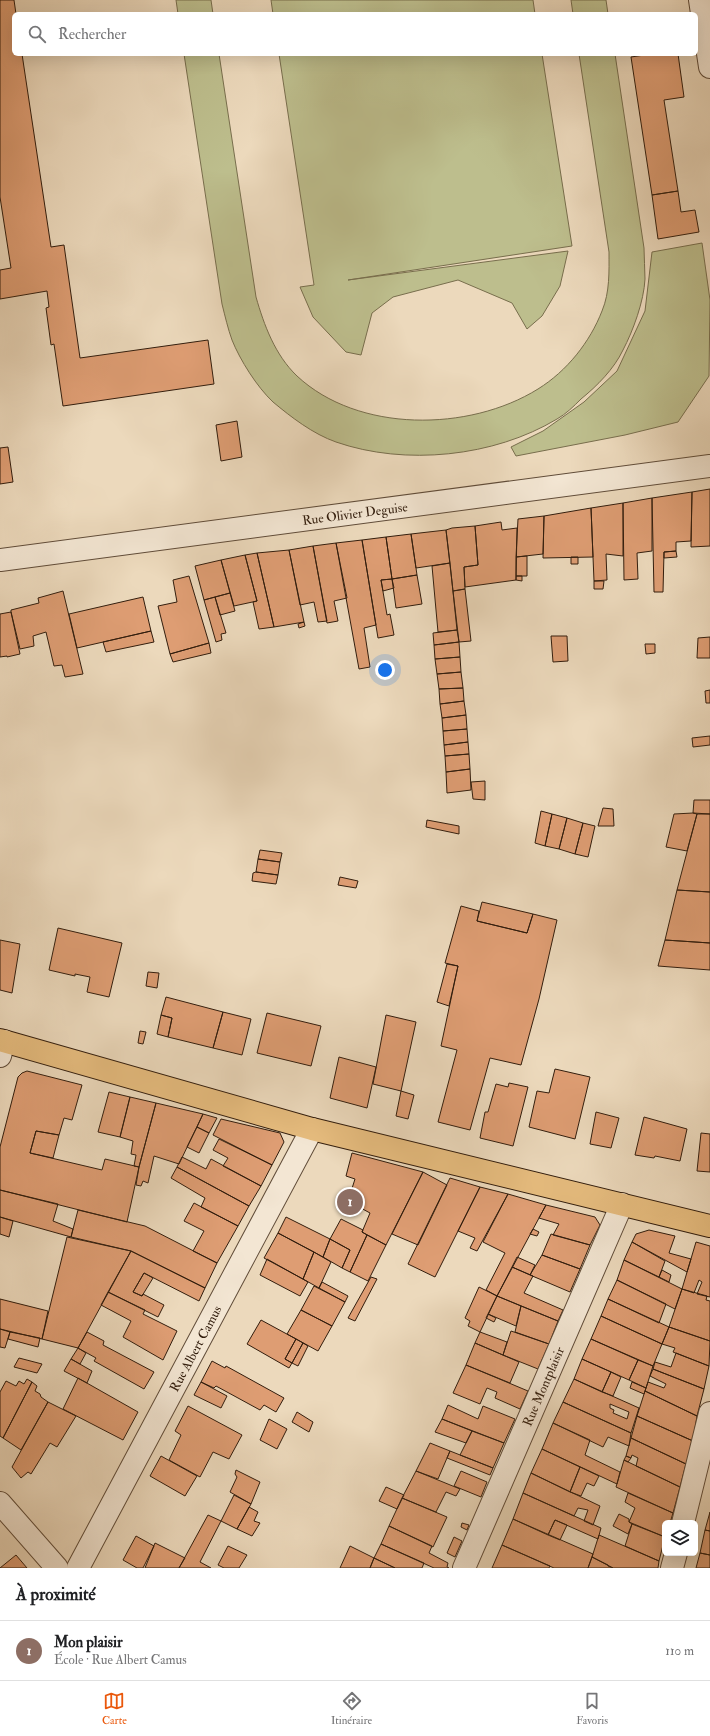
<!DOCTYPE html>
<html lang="fr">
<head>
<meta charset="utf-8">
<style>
	body { margin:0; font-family:"IM FELL Double Pica",serif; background:#f6f6f6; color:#202124 }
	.controls { position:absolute; right:12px; bottom:12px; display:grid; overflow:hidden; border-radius:6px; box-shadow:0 4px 16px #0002 }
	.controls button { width:36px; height:36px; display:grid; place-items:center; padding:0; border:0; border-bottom:1px solid #e0e0e0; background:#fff; color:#202124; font:20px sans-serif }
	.you { position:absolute; left:385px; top:670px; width:14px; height:14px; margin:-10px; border:3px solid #fff; border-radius:50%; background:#1a73e8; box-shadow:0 0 0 6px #1a73e833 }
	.badge { display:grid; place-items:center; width:26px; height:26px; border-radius:50%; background:#ea580c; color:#fff; font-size:13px; font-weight:700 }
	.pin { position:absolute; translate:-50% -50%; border:2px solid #fff; box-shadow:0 1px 4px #0006 }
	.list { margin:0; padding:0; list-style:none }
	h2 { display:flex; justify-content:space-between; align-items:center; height:52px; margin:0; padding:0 16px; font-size:17px }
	h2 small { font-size:13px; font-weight:400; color:#757577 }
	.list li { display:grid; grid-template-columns:26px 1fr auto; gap:12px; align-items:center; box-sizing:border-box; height:60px; padding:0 16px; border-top:1px solid #e0e0e0 }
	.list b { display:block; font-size:15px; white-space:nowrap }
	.list p { margin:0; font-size:13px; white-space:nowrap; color:#757577 }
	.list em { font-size:13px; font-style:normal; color:#757577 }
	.icon { flex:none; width:22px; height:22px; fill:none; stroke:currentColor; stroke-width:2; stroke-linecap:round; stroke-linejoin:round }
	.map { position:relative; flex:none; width:710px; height:1568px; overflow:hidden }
	.search { position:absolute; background:#fff; box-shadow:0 4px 16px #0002; left:12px; right:12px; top:12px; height:44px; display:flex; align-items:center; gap:10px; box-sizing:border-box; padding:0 14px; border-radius:6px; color:#757577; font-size:15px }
	.sheet { height:112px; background:#fff }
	nav { display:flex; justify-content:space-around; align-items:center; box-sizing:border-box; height:56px; border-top:1px solid #e0e0e0; background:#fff; font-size:11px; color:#757577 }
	nav a { display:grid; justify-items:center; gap:2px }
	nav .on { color:#ea580c }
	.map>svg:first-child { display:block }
</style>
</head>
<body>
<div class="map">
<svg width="710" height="1568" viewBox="0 0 710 1568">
	<rect width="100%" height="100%" fill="#ecd9bc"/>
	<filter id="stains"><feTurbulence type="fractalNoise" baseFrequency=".005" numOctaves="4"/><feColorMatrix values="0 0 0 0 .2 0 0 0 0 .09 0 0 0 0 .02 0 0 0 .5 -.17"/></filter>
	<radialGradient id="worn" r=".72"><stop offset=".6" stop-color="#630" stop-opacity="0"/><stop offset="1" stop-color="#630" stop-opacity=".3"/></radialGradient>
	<path fill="#bdbe8d" stroke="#786e4d" d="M176,0H211L213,14H178Z
		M271,0H533L535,14H273Z
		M571,0H606L608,14H573Z
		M184,54H219L256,297C264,325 275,355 297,376C358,433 469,432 538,389C567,371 590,342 602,311C610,292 609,271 609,252L579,54H615L644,248C644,258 645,269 645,279C644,301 633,331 623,350C614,369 597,386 581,399C574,406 566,414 557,419C494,457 405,466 336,442C313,434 291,417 273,402C257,387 240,360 232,340C228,329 225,316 222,304Z
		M279,54H542L572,246L348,280L568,251L560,286L542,316L527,329L512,303L458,280L393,297L372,313L361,355L346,352L313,317L300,287L314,285Z
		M702,243L710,300L709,376L678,422L625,435L516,456L511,447L543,431L584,402L617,371L645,311L652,252Z"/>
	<path fill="#de9d73" stroke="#321d0d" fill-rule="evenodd" d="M0,0H14L16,14H14V54H22L51,247L64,245L80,358L208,340L214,384L63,406L54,344L51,345L46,308L49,307L47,291L0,299V270L11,268L0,197Z
		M651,54H678L684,97L664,100L678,191L652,195L631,57Z
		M678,191L681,212L695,210L699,232L658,239L652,195Z
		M237,421L242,457L221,461L216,425Z
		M8,447L13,482L0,484V448Z
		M710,489V546L691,547L692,492Z
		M692,492L691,541L676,542V551L664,552L663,592H654L652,498Z
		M652,498V551L637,553L638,579L624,580L623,503Z
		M623,503V556L606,554L607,580L594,581L591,508Z
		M591,508L593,557L543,558L544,516Z
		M544,516L543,554L516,557L518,519Z
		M501,522L502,530L517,528L516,580L465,587L464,567L478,565L475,526Z
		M475,526L478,565L464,567L465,589L453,591L446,530L452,528Z
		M446,530L450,563L416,568L411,534Z
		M411,534L417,575L392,579L386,537Z
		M386,537L392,579L381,580L387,615L390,614L394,635L378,638L362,540Z
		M362,540L376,625L364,628L370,667L359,669L336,543Z
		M336,543L347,598L334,601L338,621L327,623L313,546Z
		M313,546L327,621L318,622L314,602L300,605L289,550Z
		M289,550L304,622L274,627L257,553Z
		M676,551L677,557L664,558V552Z
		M257,553L274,627L259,629L253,602L257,601L245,555Z
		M245,555L257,601L234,606L221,560Z
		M527,556V576H516V557Z
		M571,557H578V564H571Z
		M221,560L230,593L204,600L195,566Z
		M450,563L457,630L438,632L432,566Z
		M417,575L422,604L396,608L392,579Z
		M189,576L209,643L170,654L158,606L177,602L173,580Z
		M516,576H522V581L516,580Z
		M392,579L394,588L383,591L381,580Z
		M594,581H604L603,589H594Z
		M465,589L471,641L459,642L453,591Z
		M63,591L83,674L65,677L62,665L54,666L46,632L33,636L34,646L20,649L11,612V610L39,603L38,598Z
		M230,593L235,611L220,615L215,597Z
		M143,597L151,631L77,648L69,614Z
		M215,597L226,633L221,634L222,640L216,642L204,600Z
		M11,612L20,654L7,657V656L0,657V614Z
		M304,622L305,626L299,628L298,624Z
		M457,630L459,642L434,645L433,633Z
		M151,631L154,642L106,652L103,642Z
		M551,636H567L568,661L553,662Z
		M710,637V658H697L698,638Z
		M459,642L460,657L435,659L434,645Z
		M209,643L211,653L173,662L170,654Z
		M645,644H655V653L646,654Z
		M460,657L461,672L437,674L435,659Z
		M461,672L463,688L439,689L437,674Z
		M463,688L464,701L440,704L439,689Z
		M710,690V703H706L705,691Z
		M464,701L466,715L442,718L440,704Z
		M466,715L467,729L443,731L442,718Z
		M467,729L468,742L444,745L443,731Z
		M710,736V745L693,747L692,738Z
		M468,742L469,754L445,756L444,745Z
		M469,754L470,769L446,772L445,756Z
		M470,769L471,790L447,793L446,772Z
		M485,781V800L473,799L471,782Z
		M694,800H710V814L693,813Z
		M603,808L613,809L614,826H598Z
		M541,811L552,814L545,846L535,843Z
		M693,813L697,814L687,851L666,847L674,814Z
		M552,814L567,818L559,849L545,846Z
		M697,814H710V892L677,890Z
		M567,818L583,823L575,854L559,849Z
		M427,820L459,826V834L426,827Z
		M583,823L595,826L588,857L575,854Z
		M260,850L282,853L280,862L258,859Z
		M258,859L280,862L278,875L256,872Z
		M256,872L278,875L276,884L252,881L253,873Z
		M340,877L358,881L356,888L338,885Z
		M677,890L710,892V943L665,940Z
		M482,902L533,914L527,933L477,921Z
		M461,906L479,911L477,921L527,933L533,914L557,920L539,999L521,1065L490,1058L470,1130L438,1122L457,1050L441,1046L458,966L445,963Z
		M58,928L122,943L109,997L87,992L90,977L75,974V976L49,970Z
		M0,940L20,944L12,993L0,990Z
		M665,940L710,943V970L658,966Z
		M447,964L458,966L449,1006L437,1002Z
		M148,972L159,973L157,988L146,986Z
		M166,997L223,1012L213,1048L168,1037L172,1018L161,1015Z
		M223,1012L251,1019L242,1055L213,1048Z
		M267,1013L321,1026L311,1066L257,1053Z
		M161,1015L172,1018L168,1037L157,1034Z
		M386,1015L416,1022L401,1091L373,1084Z
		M140,1031L146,1032L143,1044L138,1043Z
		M339,1057L376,1067L367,1108L330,1098Z
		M555,1069L590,1077L575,1139L529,1127L537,1091L549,1093Z
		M27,1071L82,1085L72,1120L64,1118L59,1135L36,1131L30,1153L102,1170L105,1159L139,1167L127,1222L0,1190V1147L18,1077L22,1073Z
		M509,1083L528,1087L513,1146L480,1138L485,1112H488L496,1084L508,1087Z
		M401,1091L414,1095L408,1119L396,1116Z
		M109,1092L130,1097L120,1137L98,1132Z
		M130,1097L156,1103L139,1167L134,1166L136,1155L131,1154L133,1141L120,1137Z
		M156,1103L203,1114L179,1164L154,1156L148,1183L143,1181L141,1186L136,1185L139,1167Z
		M596,1112L619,1118L611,1148L590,1144Z
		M203,1114L217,1118L209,1133L197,1127Z
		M644,1117L687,1129L680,1161L655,1156L654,1158L635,1155Z
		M221,1119L280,1133L284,1142L272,1165L213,1135Z
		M197,1127L209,1133L199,1153L187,1147Z
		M36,1131L59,1135L53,1158L30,1153Z
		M701,1133L710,1134V1172L697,1171Z
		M219,1139L272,1165L261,1186L223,1166L228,1158L213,1150Z
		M352,1153L423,1172L386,1245L362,1232L370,1213L348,1201L355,1179L346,1176Z
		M182,1157L206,1169L211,1159L261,1186L249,1206L177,1167Z
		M177,1167L249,1206L238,1226L201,1207L205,1198L171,1178Z
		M423,1172L447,1185L418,1245L392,1234Z
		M450,1178L480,1187L435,1277L408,1264Z
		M480,1187L508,1194L477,1251L470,1248L475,1238L458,1231Z
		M0,1190L58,1204L53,1221L73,1229L71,1237L0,1217Z
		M508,1194L546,1205L497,1296L486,1290L505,1253L483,1242Z
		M194,1203L238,1226L217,1263L193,1251L204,1231L184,1221Z
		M546,1205L595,1217L600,1225L590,1245L553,1235L559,1224L539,1218Z
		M78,1210L145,1226L217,1263L205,1288L131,1251L71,1237Z
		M0,1217L13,1221L9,1237L0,1234Z
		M286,1217L330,1239L323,1257L278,1233Z
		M341,1219L363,1230L362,1232L367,1235L350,1272L342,1268L350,1250L330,1239Z
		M533,1229L539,1232L537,1236L530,1234Z
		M649,1230L675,1236L669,1253L691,1259L687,1272L632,1242L636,1234Z
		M278,1233L314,1252L303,1279L264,1258Z
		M551,1234L590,1245L580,1269L542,1255Z
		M367,1235L386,1245L368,1281L350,1272Z
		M67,1237L131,1251L78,1348L42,1339Z
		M330,1239L350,1250L342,1268L323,1257Z
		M632,1242L665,1261L659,1277L624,1260Z
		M696,1242L710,1246V1297L697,1294L702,1282L699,1280L694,1293L682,1289Z
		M131,1251L205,1288L199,1301L144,1273L133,1292L142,1296L143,1294L164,1305L158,1317L108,1292Z
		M314,1252L331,1262L319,1288L303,1279Z
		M542,1255L580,1269L570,1292L530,1275Z
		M517,1257L535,1265L530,1275L512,1267Z
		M267,1259L308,1282L300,1296L260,1275Z
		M624,1260L682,1289L675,1309L617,1280Z
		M512,1267L533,1276L524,1293L563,1310L558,1321L497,1296Z
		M662,1270L671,1275L669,1282L659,1277Z
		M144,1273L153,1278L142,1296L133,1292Z
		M371,1277L377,1279L355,1321L348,1318Z
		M617,1280L666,1304L659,1323L608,1299Z
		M322,1282L348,1296L345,1302L319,1288Z
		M314,1286L345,1302L332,1326L301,1310Z
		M479,1287L497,1296L480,1332L468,1326L470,1321L465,1318Z
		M682,1289L707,1296L706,1300L710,1301V1341L669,1327Z
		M108,1292L145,1310L143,1314L177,1331L163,1360L123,1337L131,1321L101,1305Z
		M497,1296L521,1306L516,1326L488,1314Z
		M0,1299L48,1311L42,1339L0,1329Z
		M608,1299L669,1327L662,1344L601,1316Z
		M521,1306L558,1321L549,1344L515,1332Z
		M301,1310L332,1326L318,1351L287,1334Z
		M488,1314L496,1318L494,1322L486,1318Z
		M601,1316L662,1344L653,1366L591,1339Z
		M261,1320L296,1339L285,1359L292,1363L289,1368L247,1344Z
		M669,1327L710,1341L709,1366L673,1352L675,1348L662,1344Z
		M0,1329L10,1332L5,1348L0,1347Z
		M511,1331L549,1344L538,1369L503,1355Z
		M10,1332L40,1338L38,1347L8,1339Z
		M87,1332L104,1341L103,1345L154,1372L144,1389L94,1361L96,1358L78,1348Z
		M480,1332L507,1342L503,1355L475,1343Z
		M296,1339L303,1343L292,1363L285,1359Z
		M591,1339L638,1360L629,1380L582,1359Z
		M303,1343L308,1346L298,1366L292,1363Z
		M475,1343L519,1362L510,1383L466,1365Z
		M78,1348L86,1353L80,1364L71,1359Z
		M676,1353L709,1366L704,1389L653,1369L655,1362L671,1367Z
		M19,1358L42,1364L37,1373L14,1367Z
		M71,1359L92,1371L87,1383L64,1371Z
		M582,1359L611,1372L602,1392L574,1379Z
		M638,1360L653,1366L646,1388L629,1380Z
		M212,1361L225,1368L226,1366L284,1398L276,1412L264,1405L260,1410L216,1386L214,1388L201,1382Z
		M466,1365L528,1391L520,1409L495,1398L497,1392L487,1388L480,1404L453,1393Z
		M653,1369L704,1389L697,1416L645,1391L648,1382L664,1388L666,1384L650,1376Z
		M611,1372L621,1377L613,1396L602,1392Z
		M78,1378L138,1412L123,1440L63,1409Z
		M27,1379L32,1382L3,1438L0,1436V1392L6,1381L16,1386L19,1381L24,1384Z
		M574,1379L639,1408L631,1433L563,1402ZM610,1404L629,1412L627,1419L613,1413L614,1410L610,1408Z
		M32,1382L37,1386L35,1391L40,1394L41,1397L48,1402L21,1450L3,1438Z
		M201,1382L227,1396L221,1408L194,1395Z
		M632,1382L646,1388L644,1394L630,1388Z
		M645,1391L697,1416L693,1441L637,1416Z
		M48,1402L76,1416L57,1447L50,1443L31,1474L28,1472L21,1478L12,1467Z
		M563,1402L631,1433L629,1446L608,1437L603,1447L553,1423Z
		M448,1405L478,1419L483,1406L515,1419L504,1443L442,1419Z
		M188,1406L242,1435L229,1459L213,1452L200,1477L169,1460L181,1435L175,1431Z
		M297,1412L313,1422L309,1432L292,1422Z
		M637,1416L693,1441L686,1464L631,1438Z
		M269,1419L287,1429L277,1449L260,1440Z
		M442,1419L472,1431L466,1443L435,1432Z
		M553,1423L590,1440L585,1455L620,1472L617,1484L542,1449Z
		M472,1431L504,1443L493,1468L460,1455Z
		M631,1438L686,1464L680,1487L636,1466L638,1458L632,1455L631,1458L626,1456Z
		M430,1443L450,1451L438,1479L416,1471Z
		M542,1449L580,1467L570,1492L531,1473Z
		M450,1451L493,1468L490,1475L447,1458Z
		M161,1456L197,1476L185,1496L150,1476Z
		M626,1456L631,1458L628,1462L624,1460Z
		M624,1460L680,1487L673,1513L616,1487Z
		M580,1467L599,1476L594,1486L587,1483L581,1496L570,1492Z
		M236,1470L260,1482L251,1504L230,1492L237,1477L235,1474Z
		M416,1471L460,1489L456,1496L446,1492L436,1512L402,1498Z
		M461,1471L487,1482L481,1497L454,1486Z
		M531,1473L600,1506L593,1525L584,1521L588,1510L578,1508L574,1516L523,1493Z
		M386,1487L404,1495L397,1509L379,1501Z
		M523,1493L601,1528L598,1539L555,1520L548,1535L513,1519Z
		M628,1493L673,1513L670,1523H665V1537L629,1522L635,1508L625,1502Z
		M234,1495L251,1504L237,1529L221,1521Z
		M402,1498L447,1517L433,1547L389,1526Z
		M249,1507L258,1512L254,1521L260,1523L252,1536L237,1529Z
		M710,1512V1531L705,1530Z
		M619,1514L629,1519V1522L632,1524L628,1534L613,1526Z
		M208,1515L221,1521L200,1562L211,1568H179Z
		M513,1519L593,1554L588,1568H554L502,1545Z
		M555,1520L567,1525L560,1540L548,1535Z
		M462,1523L469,1525L467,1530L461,1527Z
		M632,1524L665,1537L659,1561L625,1546Z
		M389,1526L432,1546L429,1553L448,1563L447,1567L449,1568H434L381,1544Z
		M705,1530L710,1531V1555L700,1553Z
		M599,1535L659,1561L658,1568H613L592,1557Z
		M136,1536L154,1546L143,1568H137L123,1560Z
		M454,1537L462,1541L455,1557L447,1553Z
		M155,1543L185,1558L179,1568H145Z
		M381,1544L424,1563L422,1568H395L374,1558Z
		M502,1545L550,1566L549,1568H492Z
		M228,1546L247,1555L239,1568H224L218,1565Z
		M350,1546L374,1558L370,1568H340Z
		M700,1553L710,1555V1568H696Z
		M16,1555L27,1568H0Z
		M592,1557L608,1565V1566L613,1568H588Z
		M374,1558L395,1568H370Z"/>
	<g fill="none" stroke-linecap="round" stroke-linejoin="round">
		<g stroke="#604c39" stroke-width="24">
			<g id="minor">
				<path d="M700,0L710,67"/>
				<path id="s1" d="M0,560L710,466"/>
				<path d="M0,1056L4,1041"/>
				<path d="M0,1503L57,1568"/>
				<path d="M683,1523L710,1413"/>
				<path id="s2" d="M78,1568L312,1129"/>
				<path id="s3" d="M464,1568L622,1204"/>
				<path d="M672,1568L676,1553"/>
			</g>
		</g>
		<g stroke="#321d0d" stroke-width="24">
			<path id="major" d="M0,1040L312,1129L710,1226"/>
		</g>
		<use href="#minor" stroke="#f3e6d3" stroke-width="22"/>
		<use href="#major" stroke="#e6bc7e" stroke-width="22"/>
	</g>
	<g text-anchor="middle" stroke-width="3" stroke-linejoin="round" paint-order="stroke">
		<g font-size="13" fill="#321d0d" stroke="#f3e6d3">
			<text dy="5" stroke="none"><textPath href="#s1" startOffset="358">Rue Olivier Deguise</textPath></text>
			<text dy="5" stroke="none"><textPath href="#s2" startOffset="249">Rue Albert Camus</textPath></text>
			<text dy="5" stroke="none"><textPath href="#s3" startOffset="198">Rue Montplaisir</textPath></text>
		</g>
	</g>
	<rect width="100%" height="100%" filter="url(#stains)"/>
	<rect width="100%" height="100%" fill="url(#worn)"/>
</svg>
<div class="controls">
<button><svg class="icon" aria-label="layers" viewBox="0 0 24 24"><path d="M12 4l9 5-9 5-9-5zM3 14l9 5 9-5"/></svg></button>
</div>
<div class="you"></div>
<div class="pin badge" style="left:350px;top:1202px;background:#8d6e63">1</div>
<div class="search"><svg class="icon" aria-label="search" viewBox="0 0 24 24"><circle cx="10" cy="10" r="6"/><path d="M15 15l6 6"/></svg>Rechercher</div>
</div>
<section class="sheet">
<h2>À proximité<small></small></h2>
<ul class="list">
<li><span class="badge" style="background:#8d6e63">1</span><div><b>Mon plaisir</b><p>École · Rue Albert Camus</p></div><em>110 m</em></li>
</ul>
</section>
<nav>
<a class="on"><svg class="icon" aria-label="map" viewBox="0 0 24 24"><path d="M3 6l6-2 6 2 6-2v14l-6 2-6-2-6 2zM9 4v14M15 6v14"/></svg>Carte</a>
<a><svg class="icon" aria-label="directions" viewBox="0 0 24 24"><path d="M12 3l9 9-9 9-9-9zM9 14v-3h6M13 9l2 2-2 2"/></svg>Itinéraire</a>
<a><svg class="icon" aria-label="saved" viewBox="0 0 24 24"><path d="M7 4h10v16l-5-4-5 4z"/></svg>Favoris</a>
</nav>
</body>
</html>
